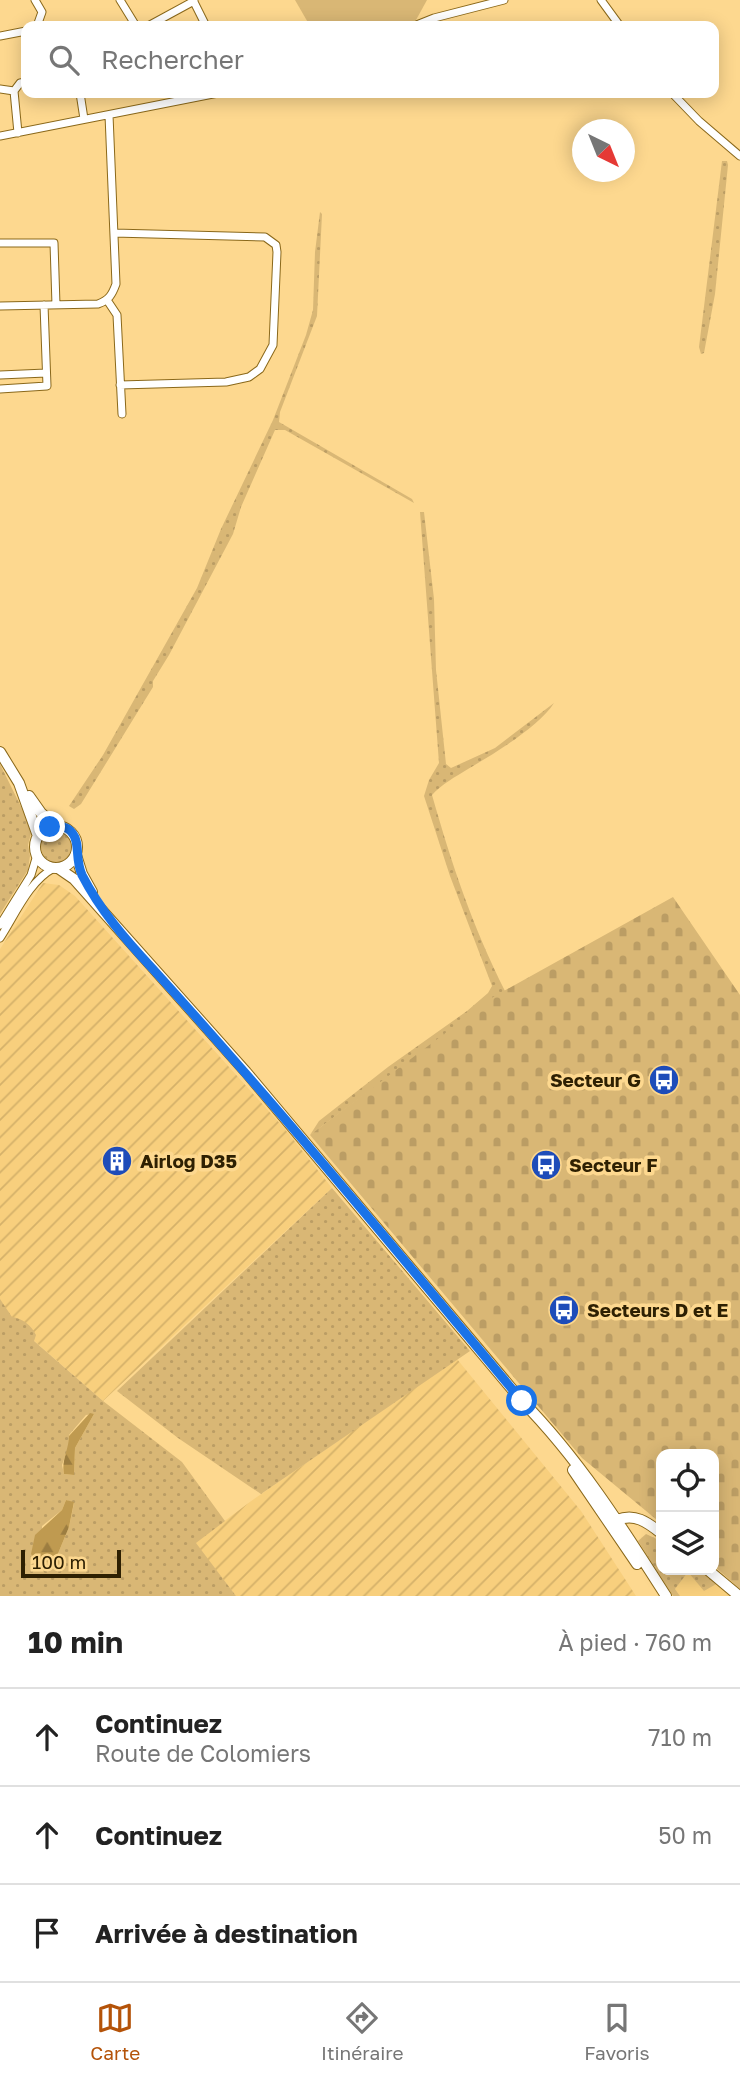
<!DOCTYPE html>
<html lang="fr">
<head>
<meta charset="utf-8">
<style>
	body { margin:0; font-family:"Golos Text",sans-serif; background:#f6f6f6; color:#222 }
	.controls { position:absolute; right:21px; bottom:21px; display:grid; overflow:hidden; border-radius:14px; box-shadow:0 4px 18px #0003 }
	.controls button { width:63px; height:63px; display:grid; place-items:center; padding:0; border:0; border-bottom:2px solid #e0e0e0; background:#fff; color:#222; font:35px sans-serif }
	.compass { position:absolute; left:572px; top:119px; width:63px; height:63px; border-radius:50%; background:#fff; box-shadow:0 4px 18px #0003; rotate:137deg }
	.scale { position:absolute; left:21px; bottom:18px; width:100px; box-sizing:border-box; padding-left:7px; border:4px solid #2e2002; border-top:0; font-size:19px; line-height:24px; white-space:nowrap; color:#2e2002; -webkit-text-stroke:5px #fdd88f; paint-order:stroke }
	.stop { position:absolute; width:21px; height:21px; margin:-16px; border:5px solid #1a73e8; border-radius:50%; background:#fff }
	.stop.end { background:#1a73e8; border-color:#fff; box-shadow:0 2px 7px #0008 }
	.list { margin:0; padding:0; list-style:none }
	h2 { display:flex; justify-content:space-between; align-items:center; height:91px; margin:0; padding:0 28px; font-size:30px }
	h2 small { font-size:23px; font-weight:400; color:#767676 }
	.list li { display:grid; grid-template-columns:46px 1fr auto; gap:21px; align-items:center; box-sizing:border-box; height:98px; padding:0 28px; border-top:2px solid #e0e0e0 }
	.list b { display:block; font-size:26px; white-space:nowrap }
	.list p { margin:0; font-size:23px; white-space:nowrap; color:#767676 }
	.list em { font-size:23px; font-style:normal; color:#767676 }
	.icon { flex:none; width:38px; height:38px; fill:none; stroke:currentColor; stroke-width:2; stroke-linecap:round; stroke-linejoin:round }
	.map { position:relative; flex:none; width:740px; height:1596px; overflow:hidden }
	.search { position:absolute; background:#fff; box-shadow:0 4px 18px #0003; left:21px; right:21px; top:21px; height:77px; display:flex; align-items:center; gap:18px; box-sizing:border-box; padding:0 24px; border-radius:14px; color:#767676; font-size:26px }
	.sheet { height:385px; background:#fff }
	nav { display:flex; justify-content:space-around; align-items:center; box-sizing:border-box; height:98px; border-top:2px solid #e0e0e0; background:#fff; font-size:19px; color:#767676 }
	nav a { display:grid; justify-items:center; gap:4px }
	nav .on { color:#b45309 }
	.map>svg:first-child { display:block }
</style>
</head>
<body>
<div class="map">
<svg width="740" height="1596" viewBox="0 0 740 1596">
	<defs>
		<pattern id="industrial-furrows" width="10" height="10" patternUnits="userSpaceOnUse" patternTransform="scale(1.75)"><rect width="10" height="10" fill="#f8cf7d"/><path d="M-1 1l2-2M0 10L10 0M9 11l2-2" fill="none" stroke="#d5b16a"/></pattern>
		<pattern id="grass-dots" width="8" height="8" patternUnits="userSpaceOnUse" patternTransform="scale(1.75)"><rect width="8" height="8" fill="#d9b775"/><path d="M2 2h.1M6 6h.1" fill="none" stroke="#bb9d64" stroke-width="1.8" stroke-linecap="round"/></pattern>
		<pattern id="forest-firs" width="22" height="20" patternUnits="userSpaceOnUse" patternTransform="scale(1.75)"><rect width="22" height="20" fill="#bf9a50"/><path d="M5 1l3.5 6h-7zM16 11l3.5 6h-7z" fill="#9c7d40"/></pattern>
		<pattern id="cemetery-stones" width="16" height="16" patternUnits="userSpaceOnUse" patternTransform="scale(1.75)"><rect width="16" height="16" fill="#d9b775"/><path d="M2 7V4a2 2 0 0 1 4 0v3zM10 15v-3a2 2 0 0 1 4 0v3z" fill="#bb9d64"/></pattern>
	</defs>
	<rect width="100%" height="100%" fill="#fdd88f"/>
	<path fill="#f8cf7d" d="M688,1572L718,1583L732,1596H680L675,1589Z"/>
	<path fill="url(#industrial-furrows)" d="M43,883L59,885L75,896L284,1128L332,1188L103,1401L0,1311V949Z
		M457,1359L581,1511L636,1596H236L195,1543L254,1499Z"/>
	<path fill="url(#grass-dots)" fill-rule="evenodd" d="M722,161H727L728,165L715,294L704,353L701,354L699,347Z
		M320,212L322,214L317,316L280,412L279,422L412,499L414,503L285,430H275L241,507L233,534L169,655L153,681V687L81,804L74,809L69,806L103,755L197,588L221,529L273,420L306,335L313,310L315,252Z
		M420,512H424L434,599L436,670L446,764L451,768L495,748L554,703C539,727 493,754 468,769C455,777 442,784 432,795C452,865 472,925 505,991L310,1135L319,1121L388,1067L467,1011L488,993L492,986L450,876L424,796L429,780L439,763Z
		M0,764L32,829L28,845L30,856L28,870L0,914Z
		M41 847a15 15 0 1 1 30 0a15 15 0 1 1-30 0Z
		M332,1188L470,1351L261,1494L178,1438L117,1391Z
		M0,1299L12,1317C22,1318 32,1326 36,1335L34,1341L103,1401L182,1462L225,1521L196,1543L236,1596H0ZM94,1414L75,1448L74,1475L64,1474L62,1465L69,1446V1435L86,1415ZM66,1500L74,1503L69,1527L57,1556L64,1568L62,1570L42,1560V1526L62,1510Z
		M646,1534L661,1541V1570H700L718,1583L704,1591L688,1572L675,1589L680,1596H673L638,1541Z"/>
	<path fill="url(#forest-firs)" d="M90,1413L94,1414L75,1448L74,1475L64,1474C61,1461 69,1449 69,1436Z
		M66,1500L74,1502L69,1527L57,1556L64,1568L63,1570L42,1560H35L31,1554L35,1535L62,1510Z"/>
	<path fill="url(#cemetery-stones)" d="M673,897L740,995V1589L714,1566V1454H661V1524L657,1520L582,1458L310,1135L493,997Z"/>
	<path fill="#d9b775" d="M295,0H427L416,20L403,26H310Z"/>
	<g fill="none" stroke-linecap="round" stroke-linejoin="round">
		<g stroke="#8a681a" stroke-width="9">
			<path id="street" d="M35,0L42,12L37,26
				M120,0L136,26
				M193,0L206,26
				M601,0L620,26
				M148,26L194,1
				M414,26L434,18L504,0
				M0,36L26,31
				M0,89L14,91L18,133
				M14,91L20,83L26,82
				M80,93L84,119
				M672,93L699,121L740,156
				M0,136L218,93
				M114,233L265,237L276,245L277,252L273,345L260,369L249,377L226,382L120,385
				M0,243H54L56,305
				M107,300L117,315L122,414
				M0,306L98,304C109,300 112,295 116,284L109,115
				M0,375L46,373
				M0,389L47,386L44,305
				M0,925L31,875L37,855
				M0,938C15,915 29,881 54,868"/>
		</g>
		<g stroke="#8a681a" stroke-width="12">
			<path id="secondary" d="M0,752L19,783L38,836
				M29,796L41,813L55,826
				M35 847a21 21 0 1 1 42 0a21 21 0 1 1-42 0Z
				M76,855L82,874L92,892
				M58,868L74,879L246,1072L522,1401C579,1459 622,1527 666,1596
				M573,1470L637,1564
				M617,1520C635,1513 647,1522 661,1533
				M708,1570L739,1596"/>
		</g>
		<use href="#street" stroke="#fff" stroke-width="7"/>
		<use href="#secondary" stroke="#fff" stroke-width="10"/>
	</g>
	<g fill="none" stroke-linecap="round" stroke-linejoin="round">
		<path stroke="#1a73e8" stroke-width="9" d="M50,827C58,825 68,826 73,834C80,843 75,860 82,875C100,910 125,939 152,968C279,1108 400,1255 522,1401"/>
	</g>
	<defs>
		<g id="bus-disc" transform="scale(1.575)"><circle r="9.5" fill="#1e4cb9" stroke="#fdd88f"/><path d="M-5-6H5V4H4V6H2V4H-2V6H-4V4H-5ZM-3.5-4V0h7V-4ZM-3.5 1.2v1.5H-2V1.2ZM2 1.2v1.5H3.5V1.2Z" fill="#fff"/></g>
		<g id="building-disc" transform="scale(1.575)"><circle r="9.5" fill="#1e4cb9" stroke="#fdd88f"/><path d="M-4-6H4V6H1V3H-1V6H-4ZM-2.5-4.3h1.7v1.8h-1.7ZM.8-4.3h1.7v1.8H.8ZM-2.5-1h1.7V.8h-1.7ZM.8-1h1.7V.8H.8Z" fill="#fff"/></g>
	</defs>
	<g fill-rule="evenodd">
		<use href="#bus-disc" x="664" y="1080"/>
		<use href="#building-disc" x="117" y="1161"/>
		<use href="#bus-disc" x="546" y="1165"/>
		<use href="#bus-disc" x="564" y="1310"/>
	</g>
	<g text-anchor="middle" stroke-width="7" stroke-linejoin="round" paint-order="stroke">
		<g font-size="19" font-weight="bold" fill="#2e2002" stroke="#fdd88f" text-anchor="start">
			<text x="641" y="1087" text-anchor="end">Secteur G</text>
			<text x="140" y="1168">Airlog D35</text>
			<text x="569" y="1172">Secteur F</text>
			<text x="587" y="1317">Secteurs D et E</text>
		</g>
	</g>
</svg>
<div class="controls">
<button><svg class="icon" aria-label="locate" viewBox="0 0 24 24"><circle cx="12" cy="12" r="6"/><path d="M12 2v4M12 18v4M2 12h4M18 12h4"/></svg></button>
<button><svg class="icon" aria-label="layers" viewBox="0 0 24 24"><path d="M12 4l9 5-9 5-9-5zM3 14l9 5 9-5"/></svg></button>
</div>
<svg class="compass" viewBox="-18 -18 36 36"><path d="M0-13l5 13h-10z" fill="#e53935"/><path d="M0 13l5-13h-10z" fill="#767676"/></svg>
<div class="scale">100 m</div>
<div class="stop" style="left:522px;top:1401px"></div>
<div class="stop end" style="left:50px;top:827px"></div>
<div class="search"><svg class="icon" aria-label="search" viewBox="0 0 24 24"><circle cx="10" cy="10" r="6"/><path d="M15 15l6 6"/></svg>Rechercher</div>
</div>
<section class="sheet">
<h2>10 min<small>À pied · 760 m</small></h2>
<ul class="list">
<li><svg class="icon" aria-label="ahead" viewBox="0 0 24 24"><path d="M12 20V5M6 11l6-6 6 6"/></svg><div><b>Continuez</b><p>Route de Colomiers</p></div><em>710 m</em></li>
<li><svg class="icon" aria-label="ahead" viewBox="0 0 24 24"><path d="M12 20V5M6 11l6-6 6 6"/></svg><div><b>Continuez</b></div><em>50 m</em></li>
<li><svg class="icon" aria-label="arrive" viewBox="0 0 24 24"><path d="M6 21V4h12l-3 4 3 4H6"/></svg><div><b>Arrivée à destination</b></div></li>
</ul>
</section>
<nav>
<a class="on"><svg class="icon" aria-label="map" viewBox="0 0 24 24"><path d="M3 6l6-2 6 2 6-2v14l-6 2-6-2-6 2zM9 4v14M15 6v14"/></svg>Carte</a>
<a><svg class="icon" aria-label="directions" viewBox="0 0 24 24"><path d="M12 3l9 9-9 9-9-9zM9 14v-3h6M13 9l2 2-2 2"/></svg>Itinéraire</a>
<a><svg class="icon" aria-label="saved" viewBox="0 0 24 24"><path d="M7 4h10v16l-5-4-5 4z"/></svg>Favoris</a>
</nav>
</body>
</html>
